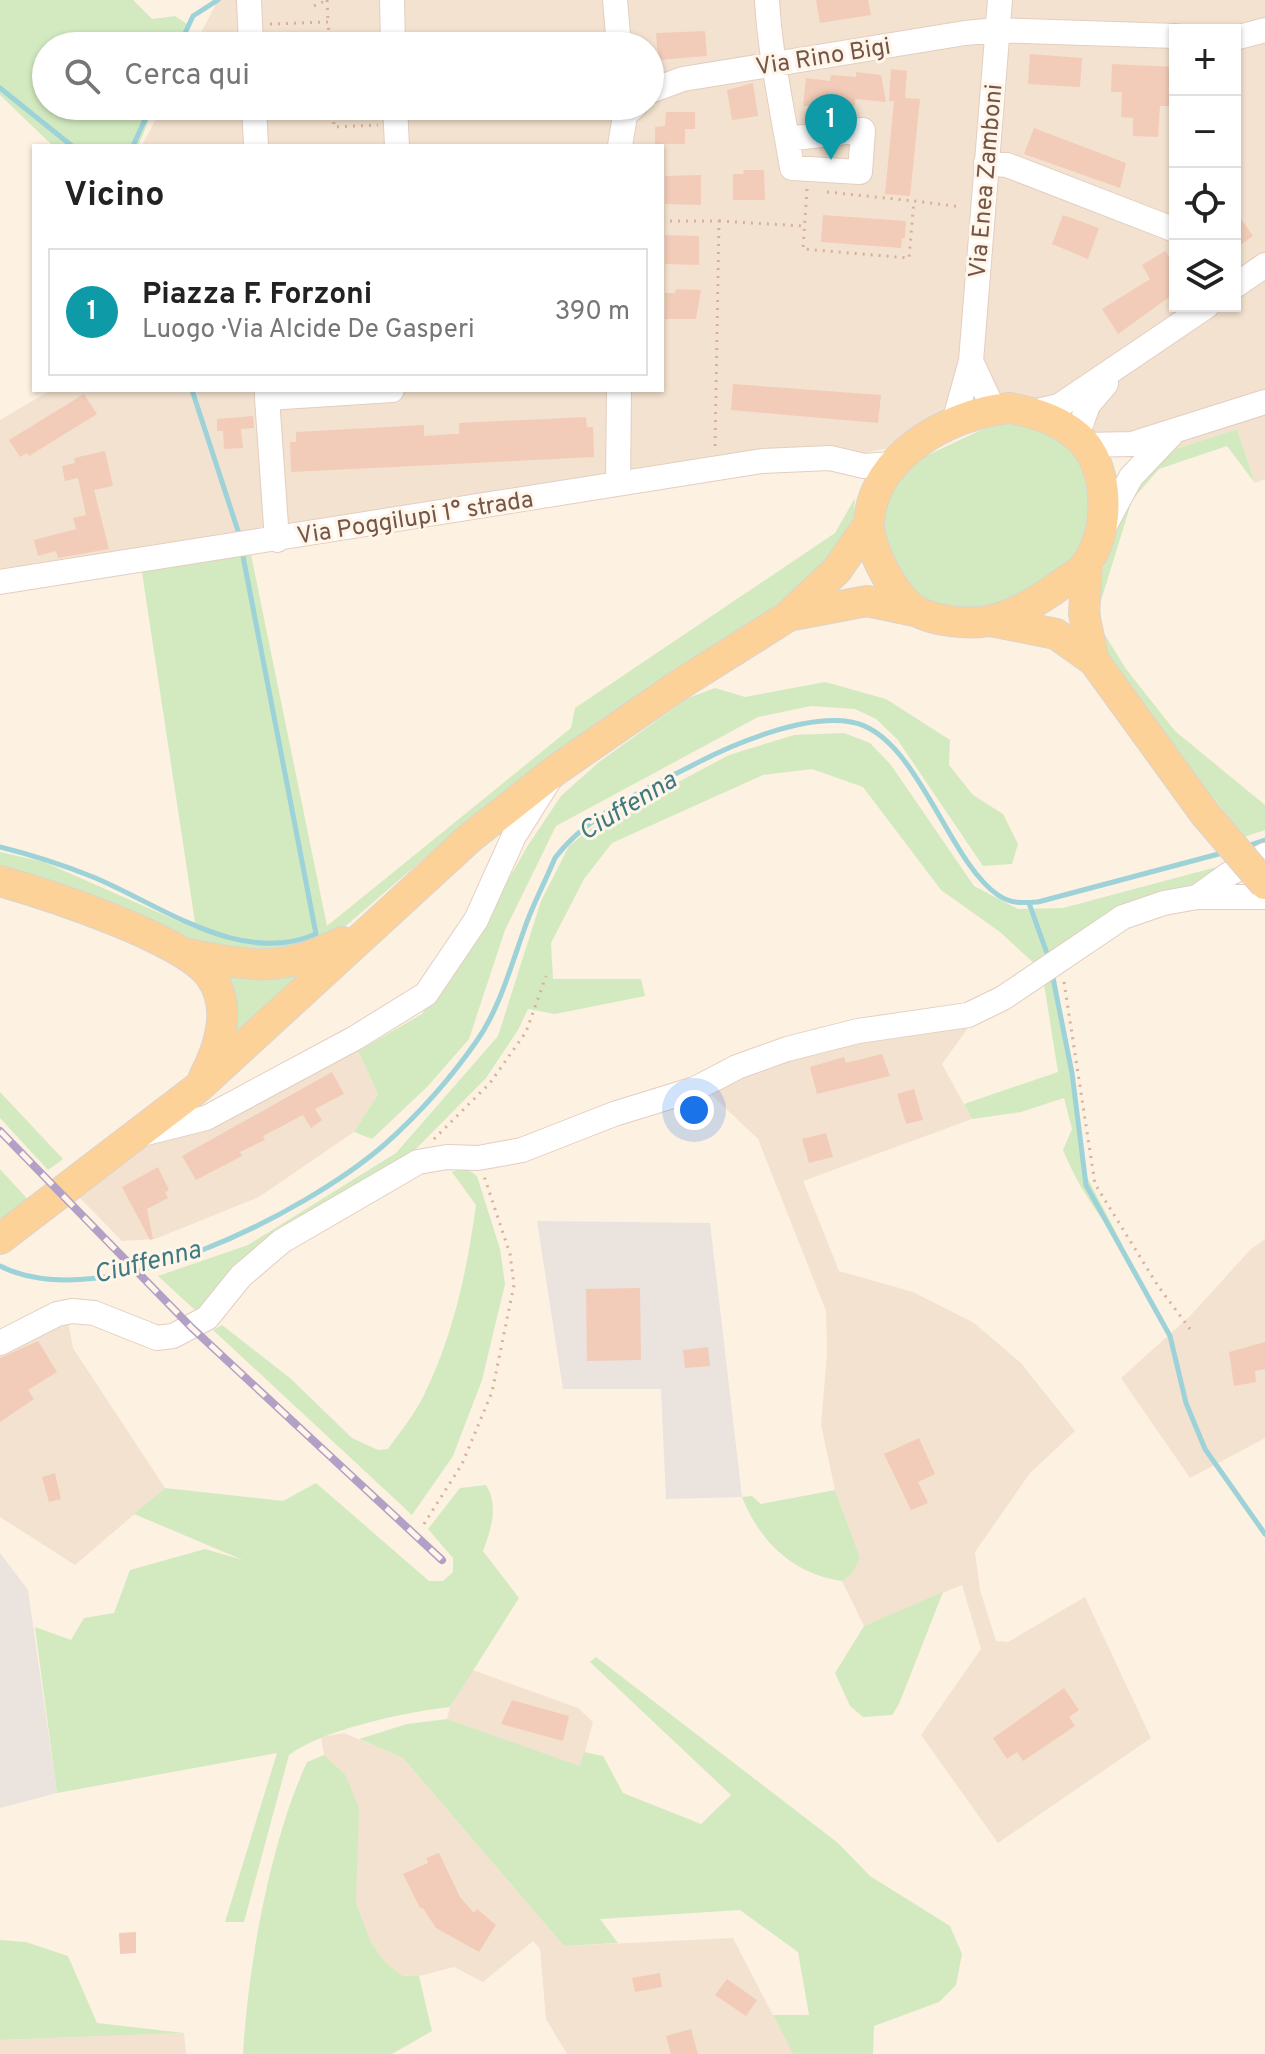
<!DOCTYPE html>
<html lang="it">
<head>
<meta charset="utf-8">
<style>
	body { margin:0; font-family:Overpass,sans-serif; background:#f2f2f2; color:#222 }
	.controls { position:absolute; right:24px; top:24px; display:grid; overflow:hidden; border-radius:0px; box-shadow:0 2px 6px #0004 }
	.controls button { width:72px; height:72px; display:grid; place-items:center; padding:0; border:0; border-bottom:2px solid #e0e0e0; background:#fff; color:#222; font:40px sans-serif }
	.you { position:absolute; left:694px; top:1110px; width:28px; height:28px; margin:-20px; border:6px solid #fff; border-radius:50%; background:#1a73e8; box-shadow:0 0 0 12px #1a73e833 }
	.badge { display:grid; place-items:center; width:52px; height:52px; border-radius:50%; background:#e96043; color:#fff; font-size:26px; font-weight:700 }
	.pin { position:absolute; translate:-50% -66px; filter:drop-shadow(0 2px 4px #0008) }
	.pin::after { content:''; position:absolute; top:42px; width:28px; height:24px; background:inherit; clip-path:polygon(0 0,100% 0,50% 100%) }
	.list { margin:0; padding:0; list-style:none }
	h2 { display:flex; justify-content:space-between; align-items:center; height:104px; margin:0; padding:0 32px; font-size:34px }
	h2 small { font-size:26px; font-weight:400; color:#767676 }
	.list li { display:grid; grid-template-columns:52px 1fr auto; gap:24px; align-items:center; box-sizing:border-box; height:128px; margin:0 16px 16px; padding:0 16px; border:2px solid #e0e0e0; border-radius:0px }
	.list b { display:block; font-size:30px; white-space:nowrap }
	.list p { margin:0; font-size:26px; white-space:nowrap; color:#767676 }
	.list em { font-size:26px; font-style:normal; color:#767676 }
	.icon { flex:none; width:44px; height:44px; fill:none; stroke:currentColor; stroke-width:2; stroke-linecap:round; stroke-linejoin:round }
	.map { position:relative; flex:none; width:1265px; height:2054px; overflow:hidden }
	.search { position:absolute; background:#fff; box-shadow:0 2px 6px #0004; left:32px; top:32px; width:632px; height:88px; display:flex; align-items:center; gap:20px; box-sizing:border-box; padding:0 28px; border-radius:44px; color:#767676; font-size:30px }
	.panel { position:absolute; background:#fff; box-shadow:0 2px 6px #0004; left:32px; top:144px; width:632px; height:248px; border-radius:0px }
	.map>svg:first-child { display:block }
</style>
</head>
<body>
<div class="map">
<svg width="1265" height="2054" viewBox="0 0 1265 2054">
	<rect width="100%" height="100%" fill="#fdf1e1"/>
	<path fill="#f4e2d0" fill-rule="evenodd" d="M218,0H1265V479L1255,483L1237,429L1169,452L1096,439L1040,405L903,445L816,463L0,586V420L51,390H662V146L142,145L163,106H650V46H194ZM1175,30H1235V306H1175Z
		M973,1021L942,1064L972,1119L803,1181L839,1271L913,1292L974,1323L1021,1363L1075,1431L1030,1473L975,1552L980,1590L996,1641L1008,1642L1085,1597L1151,1738L998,1843L921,1735L981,1649L962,1585L864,1626L842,1581L851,1575L859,1557L835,1490L821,1425L827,1354L826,1311L758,1139L697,1081L730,1062Z
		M349,1032L378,1094L354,1132L259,1197L155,1239L122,1241L80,1198L193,1112Z
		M1265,1239V1438L1190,1478L1121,1378L1190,1316L1251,1249Z
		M65,1305L73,1348L165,1488L75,1565L0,1517V1331Z
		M470,1669L578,1708L593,1722L581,1767L447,1719L450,1707Z
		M344,1733L403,1758L564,1946L733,1938L793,2054H567L546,2019L540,1949L533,1941L483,1982L454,1967L419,1976H403L385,1962L371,1942L356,1903L345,1774L324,1755L321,1737Z
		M184,2033L186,2054H0V2040Z"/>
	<path fill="#ebe3dd" d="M537,1221L710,1223L742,1497L666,1499L661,1389H563Z
		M0,1553L28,1590L57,1793L0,1808Z"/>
	<path fill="#d3eac0" d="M0,0H133L152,19L175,16L190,26L181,46H46V106H155L138,146H53L0,95Z
		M996,423L1041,427L1067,442L1084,468L1091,497L1092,524L1067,568L988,613L933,607L896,578L880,517L894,482L913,462Z
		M1237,429L1255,483L1227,446L1159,469L1132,500L1100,604L1102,630L1126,669L1175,731L1265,805V830L1244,837L1097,650L1089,606L1113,543L1120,510L1155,456Z
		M855,498L853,531L835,567L463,825L334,936L274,957L196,941L47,879L0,866V852L44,862L196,929L141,566L250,550L327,926L571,728L575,708L835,533Z
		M825,682L886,699L950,740L949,765L973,795L1003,814L1018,844L1012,864L983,866L897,739L876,719L855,709L811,706L758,717L556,826L505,930L469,1039L428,1086L372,1139L354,1132L378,1094L358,1051L422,1014L477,934L527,847L561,796L599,762L688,698L715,688L745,697Z
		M844,733L870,743L891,765L974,886L1018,909L1063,908L1228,864L1196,891L1038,967L1000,932L941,890L863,787L812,769L763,775L612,843L584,879L551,943L553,979H641L645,996L555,1014L528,1009L518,1030L486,1078L403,1162L232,1272L196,1311L158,1276L248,1245L396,1153L498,1036L541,901L569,846L590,829L729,755L794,735Z
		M323,963L229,1052L224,970Z
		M1055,973L1087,1177L1123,1246C1098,1215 1078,1187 1063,1150L1072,1129L1064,1098L1021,1112L972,1119L964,1104L1058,1072L1044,984Z
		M0,1092L63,1159L48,1170L0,1118Z
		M464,1167L477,1176L500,1249L505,1284L482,1380L453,1456L412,1515L213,1330L222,1325L290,1378L352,1438L378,1450L388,1449C400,1432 414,1415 423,1397C453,1337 467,1271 476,1205L452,1172Z
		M0,1169L33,1205L0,1228Z
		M316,1483L429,1581H443L453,1572V1558L428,1529L460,1488L486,1485C499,1505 491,1530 483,1551L519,1598L450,1707C406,1712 324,1729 289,1755L244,1922H225L277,1753L57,1793L35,1627L71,1640L84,1618L114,1613L130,1570L205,1549L243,1560L134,1514L165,1488L283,1501Z
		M835,1490L860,1558L851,1575L842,1581C793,1574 760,1542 742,1497L752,1496L761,1504Z
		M943,1592L899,1704L892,1715L863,1717L850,1706L835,1673L864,1626Z
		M596,1657L838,1843L870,1876L950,1926L962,1954L956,1985L939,2002L874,2026L873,2054H793L773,2015H809L798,1952L740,1910L600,1919L618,1943L564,1946L403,1758L359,1739L407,1724L447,1719L580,1766L584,1752L603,1756L623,1793L701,1824L731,1795L590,1662Z
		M324,1755L345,1774L359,1808L356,1903L371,1942L385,1962L403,1976H419L432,2031L392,2054H243C248,1966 270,1842 307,1762Z
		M0,1940L26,1942L68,1956L97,2023L184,2033L0,2040Z"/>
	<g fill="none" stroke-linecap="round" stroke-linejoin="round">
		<path stroke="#9cd2d8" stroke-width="5" d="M179,46L193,16L218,0
			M0,88L72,146
			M133,146L151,106
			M192,390L240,537
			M1247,846L1265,840
			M0,847C32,855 63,865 93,877C161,905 241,967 316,934L242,551
			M1029,903L1049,959
			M1052,973L1072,1073L1086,1185L1170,1336L1186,1403L1205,1449L1265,1534
			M0,1266C103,1318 305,1213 384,1145C418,1115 450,1079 476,1042C499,1010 511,966 524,930C532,906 545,882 555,858C588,814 647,789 695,764C735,743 805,714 851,722C916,732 948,862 998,895C1011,904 1023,903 1038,902L1226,852"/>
	</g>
	<path fill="#f2ccb8" d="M816,0H868L871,15L820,23Z
		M705,31L707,56L658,60L656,33Z
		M1030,54L1082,58L1080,87L1028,84Z
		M1112,64L1175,67V106H1160L1158,137L1133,136V118L1121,117L1122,92H1111Z
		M891,69L907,71L905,98L920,99L910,196L885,194L894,101H889Z
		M856,72L881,75L886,102L855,99V105L803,106L806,78L830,81L831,75L856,77Z
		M753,83L758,116L732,120L727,90Z
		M666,112H695V129H685V144H655V127L665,126Z
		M1034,128L1126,163L1120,188L1024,154Z
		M743,170H764L765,200H733V174H744Z
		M701,175V205L665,204V176Z
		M1235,210L1253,236L1235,249Z
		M823,215L906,221L905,238H902L901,248L821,242Z
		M1063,215L1099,228L1088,259L1052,244Z
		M665,235L699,236V265L665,264Z
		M1165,251L1175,265V293L1118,334L1102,309L1150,279L1142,265Z
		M676,289L701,290L696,319H665V293H675Z
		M733,384L881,395L878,423L731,410Z
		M84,394L97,414L29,456L27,453L20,457L9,440Z
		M253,416L254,428L241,429L243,448L224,449L223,431H217V419Z
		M586,417L587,427H593L594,457L291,472L290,442H296V432L424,425V436L453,434H459V423Z
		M105,451L113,486L94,490L109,549L58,558L56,551L38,556L34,540L76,529L73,518L86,515L78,478L65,481L62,466L75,463L74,458Z
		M882,1054L890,1076L817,1094L810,1067L844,1057L846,1063Z
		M332,1072L344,1094L315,1109L322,1120L311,1128L303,1115L263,1136L265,1140L240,1152L242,1156L196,1180L182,1156Z
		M914,1089L923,1120L906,1124L897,1094Z
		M826,1133L833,1157L809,1163L802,1139Z
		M158,1167L169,1190L165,1192L168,1198L147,1209L153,1239L150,1240L122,1187Z
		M640,1288L641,1360L587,1361L586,1289Z
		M38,1341L57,1372L28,1390L34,1399L0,1422V1358Z
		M1265,1342V1369L1255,1371L1256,1382L1234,1386L1229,1352Z
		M708,1347L710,1366L685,1368L683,1350Z
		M919,1438L935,1474L918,1482L928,1503L911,1510L884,1454Z
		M55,1473L61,1499L49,1502L42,1477Z
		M1064,1688L1079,1710L1069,1717L1075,1726L1023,1761L1017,1752L1007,1759L993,1738Z
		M512,1700L569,1716L563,1741L501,1724Z
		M439,1853L460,1897L474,1913L477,1909L496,1925L479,1952L436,1928L423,1908H420L403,1874L428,1863L426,1858Z
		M136,1932V1953L120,1954L119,1933Z
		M660,1973L662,1987L635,1992L632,1978Z
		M727,1979L757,2000L746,2016L715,1995Z
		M691,2029L698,2054H671L666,2036Z"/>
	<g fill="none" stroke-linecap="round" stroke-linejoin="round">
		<g stroke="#e3cec0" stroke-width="26">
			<path id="minor" d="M249,0L251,46
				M392,0L393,46
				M615,0L619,46
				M767,0C770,56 783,112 792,168L860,172L863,130L787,139
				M1235,38L1265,30
				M650,91L683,79L965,33L997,30L1175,36
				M254,106L256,146
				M395,106L397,146
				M620,146L625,115L635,106
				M986,163L1007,165L1175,230
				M1235,286L1265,265
				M971,361L994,410
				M267,390V398L392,390
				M267,398L277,540
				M1033,412L1059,406L1207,306
				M954,422L971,361L1000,0
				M1077,436L1088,405L1106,384
				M1085,445L1132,444L1265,402
				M618,483L619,390
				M1104,527L1131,477L1170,436
				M0,582L762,461L830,458L864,466L893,464
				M1197,897L1229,874L1265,855
				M142,1134L206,1118L355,1038L426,994L476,920L514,836L548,782
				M0,1343L57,1314L72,1311L94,1313L157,1338L173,1336L207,1318L241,1276L282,1241L418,1162L447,1157L478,1158L522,1150L614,1114L695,1089L737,1067L787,1049L858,1031L968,1015L1003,998L1123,917L1164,903L1197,897H1265"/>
		</g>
		<g stroke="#dbd3cf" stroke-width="32">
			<path id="major" d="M1009,408C1033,412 1058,420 1077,436C1113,466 1111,543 1079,572C1052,591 1021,615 988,621C967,625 935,621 916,611C895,599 867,546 869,522C873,456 949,414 1009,408Z
				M1087,564L1084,614L1094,661L1205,814
				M793,615L867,601L915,611
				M991,621L1056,634L1094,661
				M0,881C46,894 186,939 211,977C232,1007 220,1047 204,1077
				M187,954C252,966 281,973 342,942
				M0,1239L200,1086L471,837L556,770L679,685L787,617L837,570L868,525"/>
		</g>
		<path stroke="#d7b09c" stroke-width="3" stroke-dasharray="2 6" stroke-linecap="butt" d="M327,0L328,20
			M314,6L327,0
			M270,24L328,22L330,46
			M333,106L334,127L378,125
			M807,189L803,249L909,258L914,201L962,207
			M827,192L914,201
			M662,221H719L715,448
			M719,221L803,226
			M1064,982L1095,1184L1158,1286L1190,1329
			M434,1139L490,1083L526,1032L546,976
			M424,1524L462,1464L492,1392L514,1285L510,1254L484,1176"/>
		<use href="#minor" stroke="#fff" stroke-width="24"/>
		<use href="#major" stroke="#fdd298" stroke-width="30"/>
		<g stroke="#b2a0c6" stroke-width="8">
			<path id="rail" d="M0,1131L192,1328L442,1560"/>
		</g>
		<use href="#rail" stroke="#fff5e8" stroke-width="5" stroke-dasharray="15" stroke-linecap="butt"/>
		<g stroke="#dbd3cf" stroke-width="32" stroke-linecap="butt">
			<path id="major-bridge" d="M1205,814L1265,884"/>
		</g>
		<use href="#major-bridge" stroke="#fdd298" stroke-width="30"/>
	</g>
	<g text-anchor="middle" stroke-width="6" stroke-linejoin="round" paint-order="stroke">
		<g font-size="24" fill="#745548" stroke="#fff5e8">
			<text transform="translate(823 56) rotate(-9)" y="8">Via Rino Bigi</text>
			<text transform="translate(985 181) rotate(-85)" y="8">Via Enea Zamboni</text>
			<text transform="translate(415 517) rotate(-9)" y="8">Via Poggilupi 1° strada</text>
		</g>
		<g font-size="26" font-style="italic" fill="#3e7a81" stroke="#fff5e8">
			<text transform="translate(627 805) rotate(-31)" y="9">Ciuffenna</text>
			<text transform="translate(147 1261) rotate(-14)" y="9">Ciuffenna</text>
		</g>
	</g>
</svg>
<div class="controls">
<button>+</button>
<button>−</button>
<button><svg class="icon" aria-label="locate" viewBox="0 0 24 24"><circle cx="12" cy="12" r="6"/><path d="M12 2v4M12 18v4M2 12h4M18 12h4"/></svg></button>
<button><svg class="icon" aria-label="layers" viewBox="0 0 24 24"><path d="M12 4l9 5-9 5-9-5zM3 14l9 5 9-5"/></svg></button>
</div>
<div class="you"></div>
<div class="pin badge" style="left:831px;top:160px;background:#0f9aa8">1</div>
<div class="search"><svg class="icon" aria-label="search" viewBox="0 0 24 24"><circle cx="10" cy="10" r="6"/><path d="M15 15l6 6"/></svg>Cerca qui</div>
<section class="panel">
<h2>Vicino<small></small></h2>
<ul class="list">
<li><span class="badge" style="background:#0f9aa8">1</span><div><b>Piazza F. Forzoni</b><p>Luogo · Via Alcide De Gasperi</p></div><em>390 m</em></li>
</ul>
</section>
</div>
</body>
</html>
